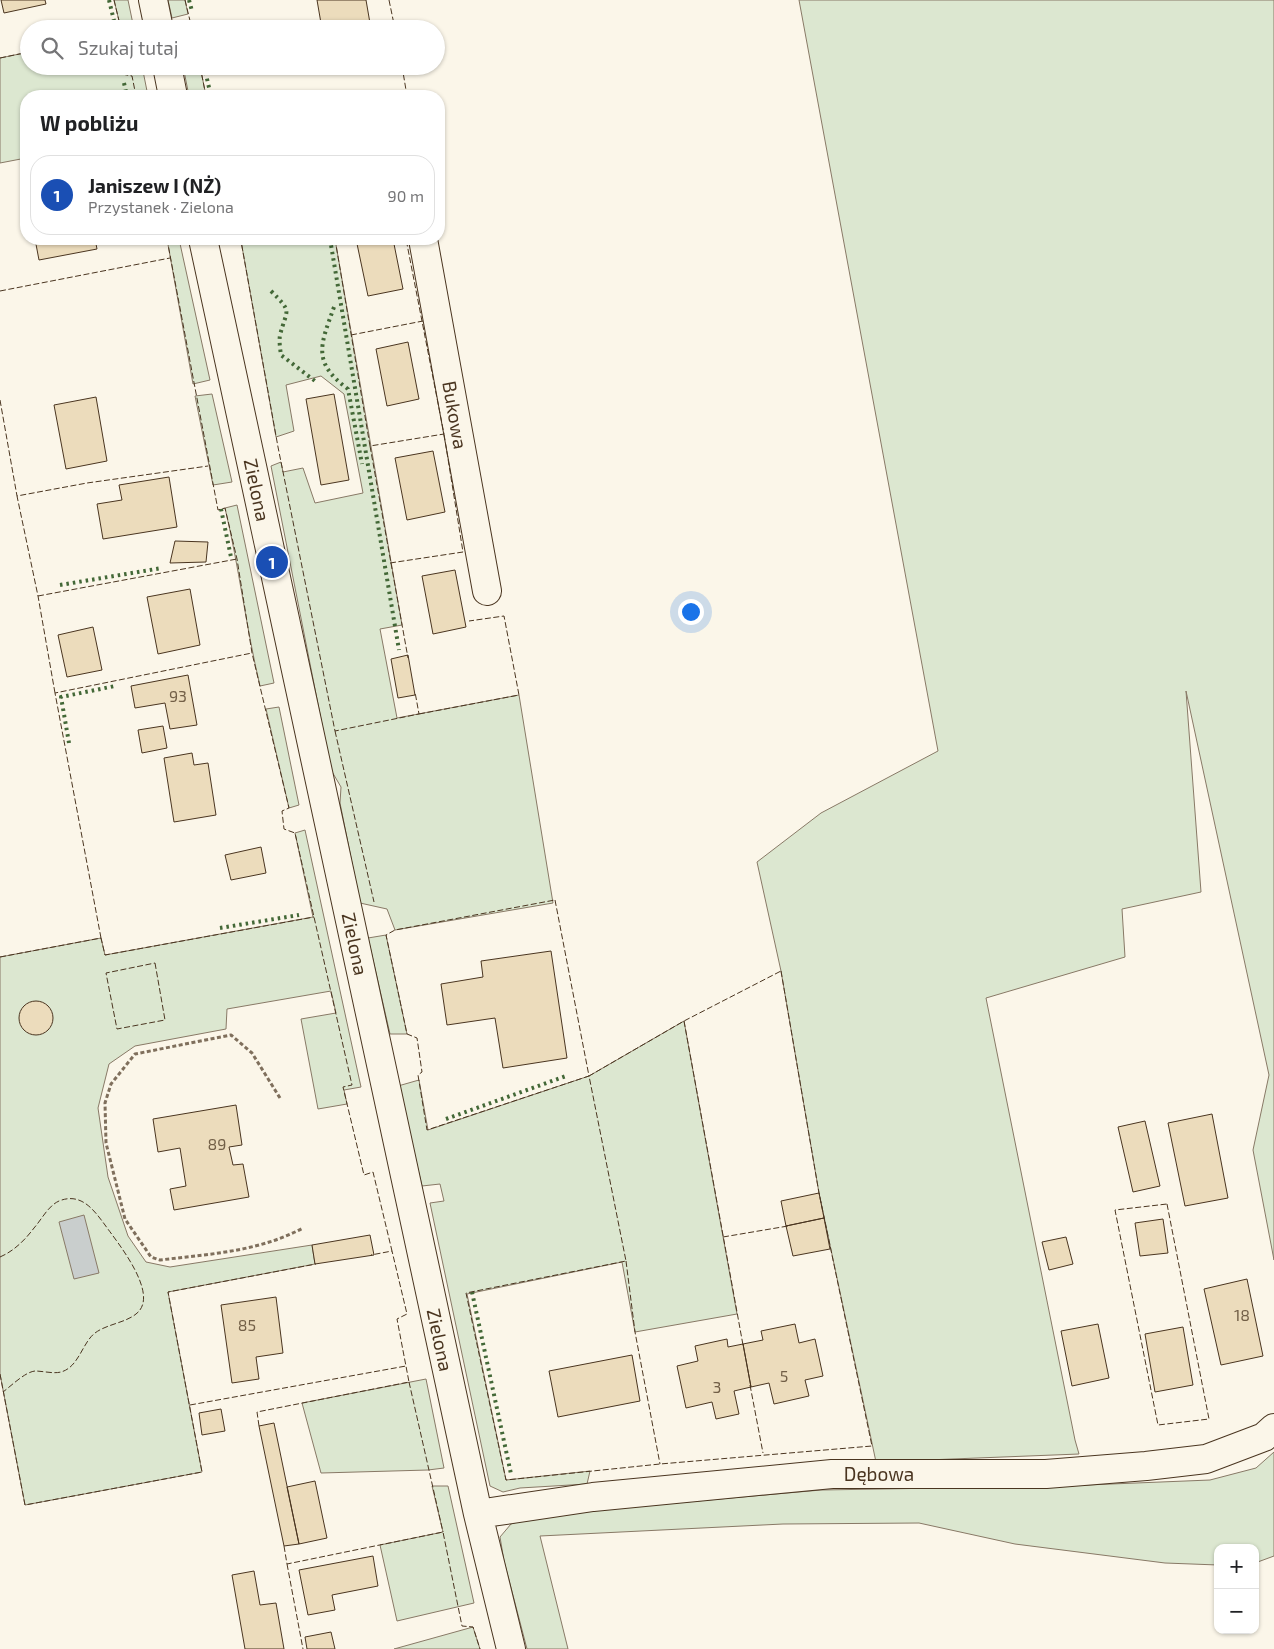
<!DOCTYPE html>
<html lang="pl">
<head>
<meta charset="utf-8">
<style>
	body { margin:0; font-family:"Exo 2",sans-serif; background:#f2f2f2; color:#202124 }
	.controls { position:absolute; right:15px; bottom:15px; display:grid; overflow:hidden; border-radius:10px; box-shadow:0 1px 4px #0004 }
	.controls button { width:45px; height:45px; display:grid; place-items:center; padding:0; border:0; border-bottom:1px solid #e0e0e0; background:#fff; color:#202124; font:25px sans-serif }
	.you { position:absolute; left:690px; top:611px; width:18px; height:18px; margin:-12px; border:4px solid #fff; border-radius:50%; background:#1a73e8; box-shadow:0 0 0 8px #1a73e833 }
	.badge { display:grid; place-items:center; width:32px; height:32px; border-radius:50%; background:#111827; color:#fff; font-size:16px; font-weight:700 }
	.pin { position:absolute; translate:-50% -50%; border:2px solid #fff; box-shadow:0 1px 5px #0006 }
	.list { margin:0; padding:0; list-style:none }
	h2 { display:flex; justify-content:space-between; align-items:center; height:65px; margin:0; padding:0 20px; font-size:21px }
	h2 small { font-size:16px; font-weight:400; color:#757577 }
	.list li { display:grid; grid-template-columns:32px 1fr auto; gap:15px; align-items:center; box-sizing:border-box; height:80px; margin:0 10px 10px; padding:0 10px; border:1px solid #e0e0e0; border-radius:20px }
	.list b { display:block; font-size:19px; white-space:nowrap }
	.list p { margin:0; font-size:16px; white-space:nowrap; color:#757577 }
	.list em { font-size:16px; font-style:normal; color:#757577 }
	.icon { flex:none; width:28px; height:28px; fill:none; stroke:currentColor; stroke-width:2; stroke-linecap:round; stroke-linejoin:round }
	.map { position:relative; flex:none; width:1274px; height:1649px; overflow:hidden }
	.search { position:absolute; background:#fff; box-shadow:0 1px 4px #0004; left:20px; top:20px; width:425px; height:55px; display:flex; align-items:center; gap:12px; box-sizing:border-box; padding:0 18px; border-radius:28px; color:#757577; font-size:19px }
	.panel { position:absolute; background:#fff; box-shadow:0 1px 4px #0004; left:20px; top:90px; width:425px; height:155px; border-radius:20px }
	.map>svg:first-child { display:block }
</style>
</head>
<body>
<div class="map">
<svg width="1274" height="1649" viewBox="0 0 1274 1649">
	<rect width="100%" height="100%" fill="#fbf6e9"/>
	<path fill="#dce7d0" stroke="#887966" d="M114,0H128L134,29H121Z
		M168,0H185L188,14L172,18Z
		M799,0H1274V1260L1253,1150L1269,1075L1186,691L1201,892L1122,909L1125,957L986,998L1075,1440L1079,1454L876,1462L819,1193L781,971L757,862L821,813L938,751Z
		M29,52V66H142L148,96H26V158L0,163V58Z
		M183,66H200L206,96H189Z
		M167,239H179L210,380L193,384Z
		M254,239H335L402,625L380,629L397,718L519,695L553,903L395,930L387,909L360,903L340,803L341,787L331,770L271,466L281,462L283,472L303,468L315,503L363,493L344,394L321,376L286,385L294,431L276,437L241,241Z
		M212,394L232,482L213,485L195,396Z
		M237,505L274,683L260,686C246,627 239,567 225,508Z
		M279,707L299,805L289,808L266,709Z
		M305,830L361,1087L344,1090L347,1104L318,1109L301,1019L336,1013L331,991L227,1009L226,1029L135,1046L109,1064L98,1108L108,1177L128,1236L146,1262L170,1267L312,1245L315,1264L168,1292L202,1472L25,1505L0,1374V957L101,938L105,955L313,917L295,833Z
		M386,935L407,1034H390L368,938Z
		M684,1021L737,1314L635,1332L622,1262L467,1294L506,1480L590,1471L587,1484L520,1488L503,1492L490,1486L430,1203L444,1201L440,1184L422,1186L398,1086L419,1080L428,1130L589,1076Z
		M426,1379L444,1468L428,1470L321,1473L302,1403Z
		M1274,1452V1556L1255,1563V1548H1218V1565L1165,1563L1015,1544L919,1523L783,1524L540,1536L568,1649H527L504,1561L500,1537L511,1524L539,1515L821,1490L1062,1486L1210,1480L1256,1468Z
		M432,1486H448L474,1603L397,1621L380,1545L443,1532Z
		M473,1627L480,1649H394Z"/>
	<path fill="#c9cecd" stroke="#887966" d="M84,1215L99,1273L74,1279L59,1222Z"/>
	<path fill="#ecdcbc" stroke="#4a3520" d="M1,0H45L46,4L4,13Z
		M317,0H366L371,29H322Z
		M26,169V189L23,170Z
		M35,239H95L97,249L39,260Z
		M356,239H393L403,289L368,296Z
		M408,342L419,399L387,406L376,349Z
		M334,394L349,480L321,485L306,399Z
		M96,397L107,461L66,469L54,405Z
		M433,451L445,512L407,520L395,458Z
		M169,477L177,527L103,539L97,504L122,500L119,485Z
		M175,541L208,542L206,562L170,563Z
		M455,570L466,627L433,634L422,576Z
		M190,589L200,645L158,654L147,597Z
		M93,627L102,670L67,677L58,635Z
		M408,655L415,695L398,698L391,659Z
		M188,675L197,725L170,729L165,703L135,708L131,686Z
		M163,726L167,748L142,753L138,730Z
		M192,753L194,765L208,763L216,815L174,822L164,758Z
		M261,847L266,873L231,880L225,855Z
		M551,951L567,1058L503,1068L495,1018L447,1025L441,984L483,977L481,961Z
		M19 1018a17 17 0 1 1 34 0a17 17 0 1 1-34 0Z
		M236,1105L242,1145L229,1147L233,1165L243,1164L249,1197L174,1210L170,1189L186,1186L180,1148L158,1152L153,1119Z
		M1212,1114L1228,1198L1185,1206L1168,1123Z
		M1145,1121L1160,1186L1133,1192L1118,1127Z
		M819,1193L824,1218L786,1226L781,1201Z
		M824,1218L830,1249L793,1256L786,1226Z
		M1163,1219L1168,1253L1140,1256L1135,1223Z
		M370,1235L374,1255L315,1264L312,1245Z
		M1066,1237L1073,1264L1049,1270L1042,1242Z
		M1247,1279L1263,1356L1221,1365L1204,1289Z
		M276,1297L283,1353L256,1357L259,1379L232,1383L221,1305Z
		M795,1324L799,1343L815,1339L823,1376L805,1380L809,1396L774,1404L769,1383L751,1387L743,1344L763,1340L761,1331Z
		M1098,1324L1109,1378L1072,1386L1061,1331Z
		M1183,1327L1193,1385L1155,1392L1145,1334Z
		M727,1339L728,1347L743,1344L751,1387L734,1391L739,1414L716,1419L712,1402L686,1408L677,1366L698,1361L695,1346Z
		M632,1355L640,1401L558,1417L549,1371Z
		M221,1409L225,1431L202,1435L199,1413Z
		M274,1423L299,1544L284,1546L259,1426Z
		M315,1481L327,1538L299,1544L287,1487Z
		M373,1556L378,1586L332,1595L335,1610L308,1615L299,1570Z
		M254,1571L260,1605L276,1603L284,1649H245L232,1575Z
		M331,1632L335,1649H307L305,1637Z"/>
	<g fill="none" stroke-linecap="round" stroke-linejoin="round">
		<g stroke="#4a3520" stroke-width="30">
			<path id="minor" d="M153,0L159,29
				M167,66L173,96
				M203,239L478,1514L511,1649
				M423,239L487,591
				M478,1514L593,1497L832,1474H1046L1146,1466L1206,1459L1264,1437L1274,1428"/>
		</g>
		<path stroke="#7f6f5c" stroke-width="3" stroke-dasharray="4 2.5" stroke-linecap="butt" d="M280,1098L252,1053L231,1035L135,1054L111,1084L105,1103L106,1143L125,1219L151,1257L160,1260C209,1254 258,1252 303,1228"/>
		<use href="#minor" stroke="#fbf6e9" stroke-width="28"/>
		<path stroke="#436837" stroke-width="4" stroke-dasharray="2.5 4" stroke-linecap="butt" d="M109,0L116,29
			M189,0L192,11
			M204,66L211,96
			M124,83L127,96
			M330,239L399,650
			M271,291C293,313 287,308 280,335C279,341 280,348 281,355L315,381
			M334,307C321,344 311,362 348,389L362,464
			M221,509L231,557
			M60,585L162,568
			M69,743L61,697L115,686
			M220,928L299,915
			M446,1119L566,1076
			M472,1292L511,1474"/>
		<path stroke="#4a3520" stroke-width="1" stroke-dasharray="6 2.5" stroke-linecap="butt" d="M114,0L121,29
			M185,0L192,29
			M389,0L395,29
			M0,58L29,52
			M120,66L122,74L132,76L136,96
			M200,66L206,96
			M402,66L407,96
			M167,239L218,510L225,508L237,559L252,653L289,808L282,811L284,829L295,833L352,1085L343,1087L364,1175L373,1172L392,1251L371,1255
			M254,239L241,241L278,447L335,731L419,714L415,692
			M335,239L370,446L444,434L406,239
			M0,291L170,258
			M351,335L423,321
			M0,400L17,496
			M370,446L408,658
			M390,563L463,552L444,434
			M38,596L237,559
			M55,693L38,596L17,496L87,483L208,466
			M419,714L519,695L504,616L469,621
			M335,731L374,902
			M555,900L589,1076L427,1130L418,1075L422,1072L417,1038L407,1034L386,935L395,930Z
			M101,938L55,693L252,653
			M0,957L101,938L105,955L314,917
			M155,963L165,1020L117,1029L106,973Z
			M781,971L819,1193L872,1446L660,1464L506,1480L466,1293L626,1261L589,1076L684,1021Z
			M684,1021L743,1345
			M1167,1204L1209,1419L1158,1425L1115,1210Z
			M723,1237L788,1226
			M0,1257C14,1251 25,1240 34,1228C42,1219 48,1206 59,1201C81,1192 94,1210 105,1225C117,1242 161,1295 136,1314C125,1323 107,1324 95,1333C82,1343 79,1367 61,1372C53,1374 43,1371 35,1371C25,1372 11,1386 3,1392
			M626,1261L635,1332L660,1464
			M0,1374L25,1505L202,1472L168,1292L316,1264
			M409,1382L443,1532
			M750,1385L763,1453
			M190,1405L406,1366
			M259,1426L257,1412L409,1382L397,1319L407,1314L392,1251
			M284,1546L287,1564L443,1532L462,1626L473,1627L480,1649
			M287,1564L303,1649"/>
	</g>
	<g text-anchor="middle" stroke-width="4" stroke-linejoin="round" paint-order="stroke">
		<g font-size="16" fill="#725f47">
			<text x="178" y="702">93</text>
			<text x="217" y="1150">89</text>
			<text x="1242" y="1321">18</text>
			<text x="247" y="1331">85</text>
			<text x="784" y="1382">5</text>
			<text x="717" y="1393">3</text>
		</g>
		<g font-size="19" fill="#4a3520" stroke="#fbf6e9">
			<text transform="translate(455 415) rotate(80)" y="7">Bukowa</text>
			<text transform="translate(257 490) rotate(78)" y="7">Zielona</text>
			<text transform="translate(355 944) rotate(78)" y="7">Zielona</text>
			<text transform="translate(440 1340) rotate(78)" y="7">Zielona</text>
			<text x="879" y="1481">Dębowa</text>
		</g>
	</g>
</svg>
<div class="controls">
<button>+</button>
<button>−</button>
</div>
<div class="you"></div>
<div class="pin badge" style="left:272px;top:562px;background:#1a4fb4">1</div>
<div class="search"><svg class="icon" aria-label="search" viewBox="0 0 24 24"><circle cx="10" cy="10" r="6"/><path d="M15 15l6 6"/></svg>Szukaj tutaj</div>
<section class="panel">
<h2>W pobliżu<small></small></h2>
<ul class="list">
<li><span class="badge" style="background:#1a4fb4">1</span><div><b>Janiszew I (NŻ)</b><p>Przystanek · Zielona</p></div><em>90 m</em></li>
</ul>
</section>
</div>
</body>
</html>
